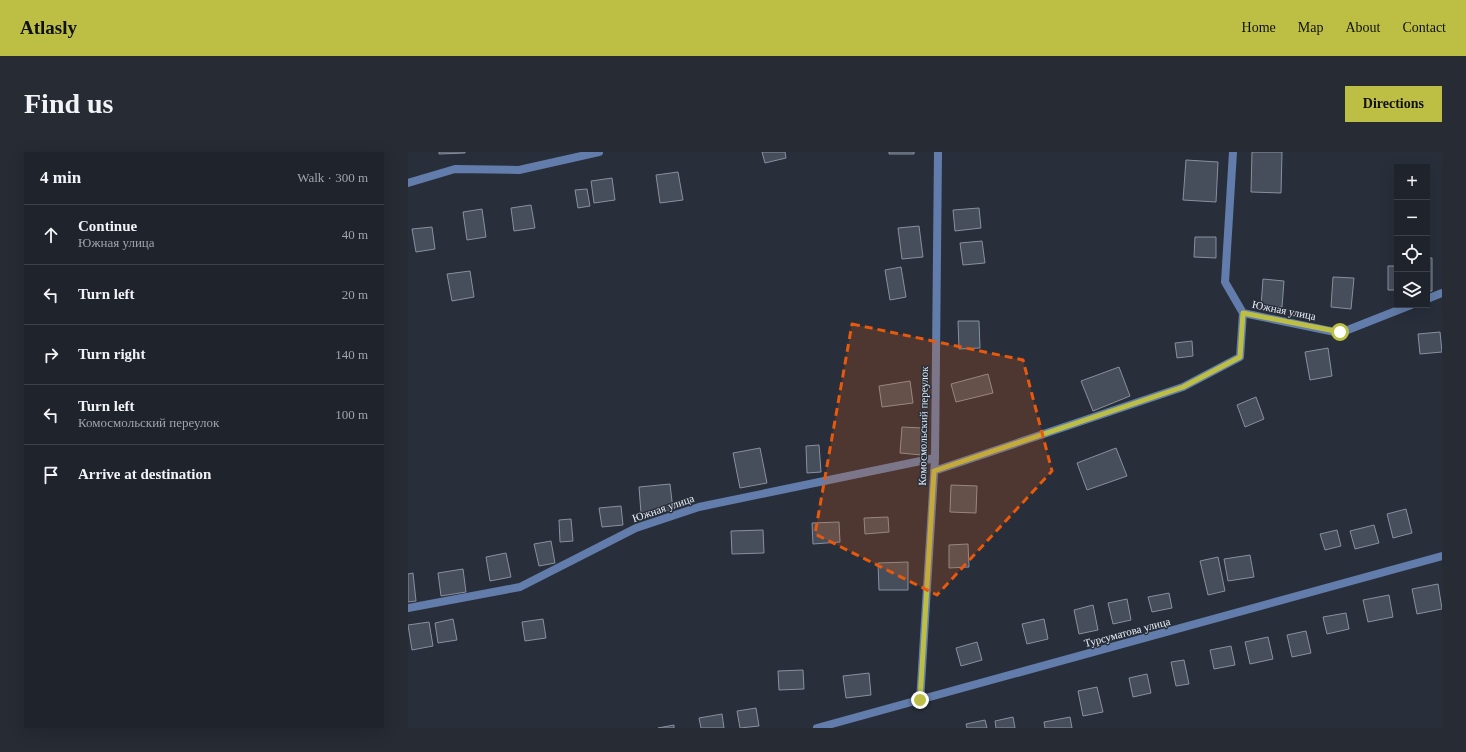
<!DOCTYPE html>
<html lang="en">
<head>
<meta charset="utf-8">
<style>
	body { margin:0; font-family:"Times New Roman",serif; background:#262b34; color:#f1f3f6 }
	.controls { position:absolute; right:12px; top:12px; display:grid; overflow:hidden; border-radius:0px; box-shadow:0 4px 16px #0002 }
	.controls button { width:36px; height:36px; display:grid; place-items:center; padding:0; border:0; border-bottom:1px solid #3c4048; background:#1e232c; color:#f1f3f6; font:20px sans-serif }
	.stop { position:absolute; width:12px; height:12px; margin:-9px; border:3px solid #bcbf44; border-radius:50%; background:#fff }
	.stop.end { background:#bcbf44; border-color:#fff; box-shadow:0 1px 4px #0008 }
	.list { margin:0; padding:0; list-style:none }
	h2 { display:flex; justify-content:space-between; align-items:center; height:52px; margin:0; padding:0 16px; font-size:17px }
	h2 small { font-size:13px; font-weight:400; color:#a1a4a9 }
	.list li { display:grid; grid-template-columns:26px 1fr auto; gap:12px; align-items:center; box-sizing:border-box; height:60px; padding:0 16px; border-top:1px solid #3c4048 }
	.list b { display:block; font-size:15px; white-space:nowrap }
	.list p { margin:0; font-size:13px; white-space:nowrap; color:#a1a4a9 }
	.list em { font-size:13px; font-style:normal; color:#a1a4a9 }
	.icon { flex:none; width:22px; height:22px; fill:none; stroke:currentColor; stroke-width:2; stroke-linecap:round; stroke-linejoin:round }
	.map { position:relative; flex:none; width:1034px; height:576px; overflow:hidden; border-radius:0px }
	header { display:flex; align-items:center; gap:24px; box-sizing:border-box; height:56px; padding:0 20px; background:#bcbf44; color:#111 }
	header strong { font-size:19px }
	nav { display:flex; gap:22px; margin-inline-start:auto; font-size:14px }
	.intro { display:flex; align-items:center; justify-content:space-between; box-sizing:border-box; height:96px; padding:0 24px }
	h1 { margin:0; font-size:28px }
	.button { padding:10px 18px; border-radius:0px; background:#bcbf44; color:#111; font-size:14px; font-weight:700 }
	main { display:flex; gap:24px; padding:0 24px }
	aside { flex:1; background:#1e232c; border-radius:0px; box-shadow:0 4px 16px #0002 }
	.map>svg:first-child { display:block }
</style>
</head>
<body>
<header>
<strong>Atlasly</strong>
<nav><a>Home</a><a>Map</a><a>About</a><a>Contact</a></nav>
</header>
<div class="intro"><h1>Find us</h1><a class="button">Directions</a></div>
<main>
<aside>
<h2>4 min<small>Walk · 300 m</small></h2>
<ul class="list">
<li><svg class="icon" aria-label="ahead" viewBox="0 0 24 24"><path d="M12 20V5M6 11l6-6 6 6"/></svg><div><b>Continue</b><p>Южная улица</p></div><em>40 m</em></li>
<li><svg class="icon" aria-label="left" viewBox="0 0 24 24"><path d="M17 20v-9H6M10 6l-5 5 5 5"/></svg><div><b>Turn left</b></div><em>20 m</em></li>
<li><svg class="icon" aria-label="right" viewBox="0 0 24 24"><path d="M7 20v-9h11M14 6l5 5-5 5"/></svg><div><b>Turn right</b></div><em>140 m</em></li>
<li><svg class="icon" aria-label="left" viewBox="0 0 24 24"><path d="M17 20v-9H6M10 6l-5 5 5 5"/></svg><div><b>Turn left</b><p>Комосмольский переулок</p></div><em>100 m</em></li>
<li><svg class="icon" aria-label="arrive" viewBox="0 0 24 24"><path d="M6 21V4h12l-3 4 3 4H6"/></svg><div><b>Arrive at destination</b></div></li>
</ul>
</aside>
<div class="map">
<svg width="1034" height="576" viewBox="0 0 1034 576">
	<rect width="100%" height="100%" fill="#282f3a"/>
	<path fill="#474e5b" stroke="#88909e" d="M31,0H57V1L31,2Z
		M354,0H377L378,6L357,11Z
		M481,0H506V2H481Z
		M844,0H874L873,41L843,40Z
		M778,8L810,10L808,50L775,48Z
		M270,20L275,48L252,51L248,23Z
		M204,26L207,48L186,51L183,29Z
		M179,37L182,54L170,56L167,38Z
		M123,53L127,76L106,79L103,56Z
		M571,56L573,76L547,79L545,58Z
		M74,57L78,85L59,88L55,60Z
		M511,74L515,105L494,107L490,76Z
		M24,75L27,97L8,100L4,77Z
		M787,85H808V106L786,105Z
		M574,89L577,111L555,113L552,91Z
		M1019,106H1024V139H1019Z
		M980,114H989V138H980Z
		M493,115L498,145L482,148L477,118Z
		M62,119L66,145L44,149L39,122Z
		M925,125L946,126L943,157L923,155Z
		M855,127L876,129L874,155L853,154Z
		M550,169H571L572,196L551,197Z
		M1032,180L1034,200L1012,202L1010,182Z
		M784,189L785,204L769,206L767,191Z
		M920,196L924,224L902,228L897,200Z
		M711,215L722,244L685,259L673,229Z
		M580,222L585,241L548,250L543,232Z
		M502,229L505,251L474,255L471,234Z
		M848,245L856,267L837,275L829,253Z
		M494,275L515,276L514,303L492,301Z
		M411,293L413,320L399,321L398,294Z
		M352,296L359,331L332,336L325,301Z
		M708,296L719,324L679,338L669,311Z
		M262,332L265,358L233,361L231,335Z
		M543,333L569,334L568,361L542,360Z
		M213,354L215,373L194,375L191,356Z
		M998,357L1004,381L985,386L979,362Z
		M480,365L481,380L457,382L456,366Z
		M163,367L165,389L152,390L151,368Z
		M431,370L432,390L405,392L404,371Z
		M966,373L971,391L947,397L942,379Z
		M355,378L356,401L324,402L323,379Z
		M929,378L933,394L917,398L912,382Z
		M143,389L147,411L131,414L126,392Z
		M560,392L561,415L541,416V393Z
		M98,401L103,425L82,429L78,405Z
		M842,403L846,425L820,429L816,407Z
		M810,405L817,439L800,443L792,409Z
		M500,410V438H471L470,411Z
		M55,417L58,440L33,444L30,421Z
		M5,421L8,449L0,450V422Z
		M1030,432L1034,457L1009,462L1004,437Z
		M761,441L764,456L744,460L740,445Z
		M981,443L985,465L960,470L955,448Z
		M719,447L723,468L705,472L700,451Z
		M685,453L690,478L671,482L666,458Z
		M938,461L941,477L919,482L915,465Z
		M45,467L49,488L30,491L27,471Z
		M135,467L138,486L117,489L114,470Z
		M636,467L640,487L619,492L614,472Z
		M21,470L25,494L4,498L0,473Z
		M898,479L903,501L884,505L879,483Z
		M860,485L865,507L842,512L837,490Z
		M569,490L574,508L553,514L548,496Z
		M823,494L827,513L806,517L802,498Z
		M776,508L781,532L768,534L763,510Z
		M395,518L396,537L371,538L370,519Z
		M461,521L463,543L438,546L435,524Z
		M739,522L743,541L725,545L721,526Z
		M689,535L695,560L675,564L670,539Z
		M348,556L351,574L332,576L329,559Z
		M314,562L316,576H293L291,566Z
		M605,565L607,576H588L587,569Z
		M662,565L664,576H637L636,570Z
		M577,568L579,576H559L558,572Z
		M266,573V576H250Z"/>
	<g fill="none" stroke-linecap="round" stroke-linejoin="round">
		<path stroke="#627dab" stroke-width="8" d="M0,31L47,17L111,18L191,0
			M1019,147L1034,141
			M835,161L932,181L1003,153
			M526,319L775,235L832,205L835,161L817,130L825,0
			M0,456L112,435L228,376L291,355L527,306
			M512,549L527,306L530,0
			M409,576L1034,404"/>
	</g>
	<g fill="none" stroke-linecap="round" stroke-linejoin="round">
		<path stroke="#bcbf44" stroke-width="5" d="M512,548L526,319L775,235L832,205L835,161L932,180"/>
	</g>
	<path fill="#e8590c" fill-opacity="0.2" stroke="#e8590c" stroke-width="3" stroke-dasharray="8 5" stroke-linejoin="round" d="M444,172L615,208L644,319L529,443L407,382Z"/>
	<g text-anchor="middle" stroke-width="3" stroke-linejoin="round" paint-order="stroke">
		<g font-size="11" fill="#e9eef6" stroke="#282f3a">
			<text transform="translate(876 158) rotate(11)" y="4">Южная улица</text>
			<text transform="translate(515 274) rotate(-89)" y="4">Комосмольский переулок</text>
			<text transform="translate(255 356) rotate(-19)" y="4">Южная улица</text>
			<text transform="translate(719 480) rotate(-15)" y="4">Турсуматова улица</text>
		</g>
	</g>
</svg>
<div class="controls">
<button>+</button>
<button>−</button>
<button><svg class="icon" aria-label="locate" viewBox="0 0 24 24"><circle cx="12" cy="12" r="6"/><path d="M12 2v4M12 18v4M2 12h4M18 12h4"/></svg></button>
<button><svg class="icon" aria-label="layers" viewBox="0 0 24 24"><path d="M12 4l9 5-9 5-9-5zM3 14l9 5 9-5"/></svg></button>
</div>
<div class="stop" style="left:932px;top:180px"></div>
<div class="stop end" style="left:512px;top:548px"></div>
</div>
</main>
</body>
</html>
